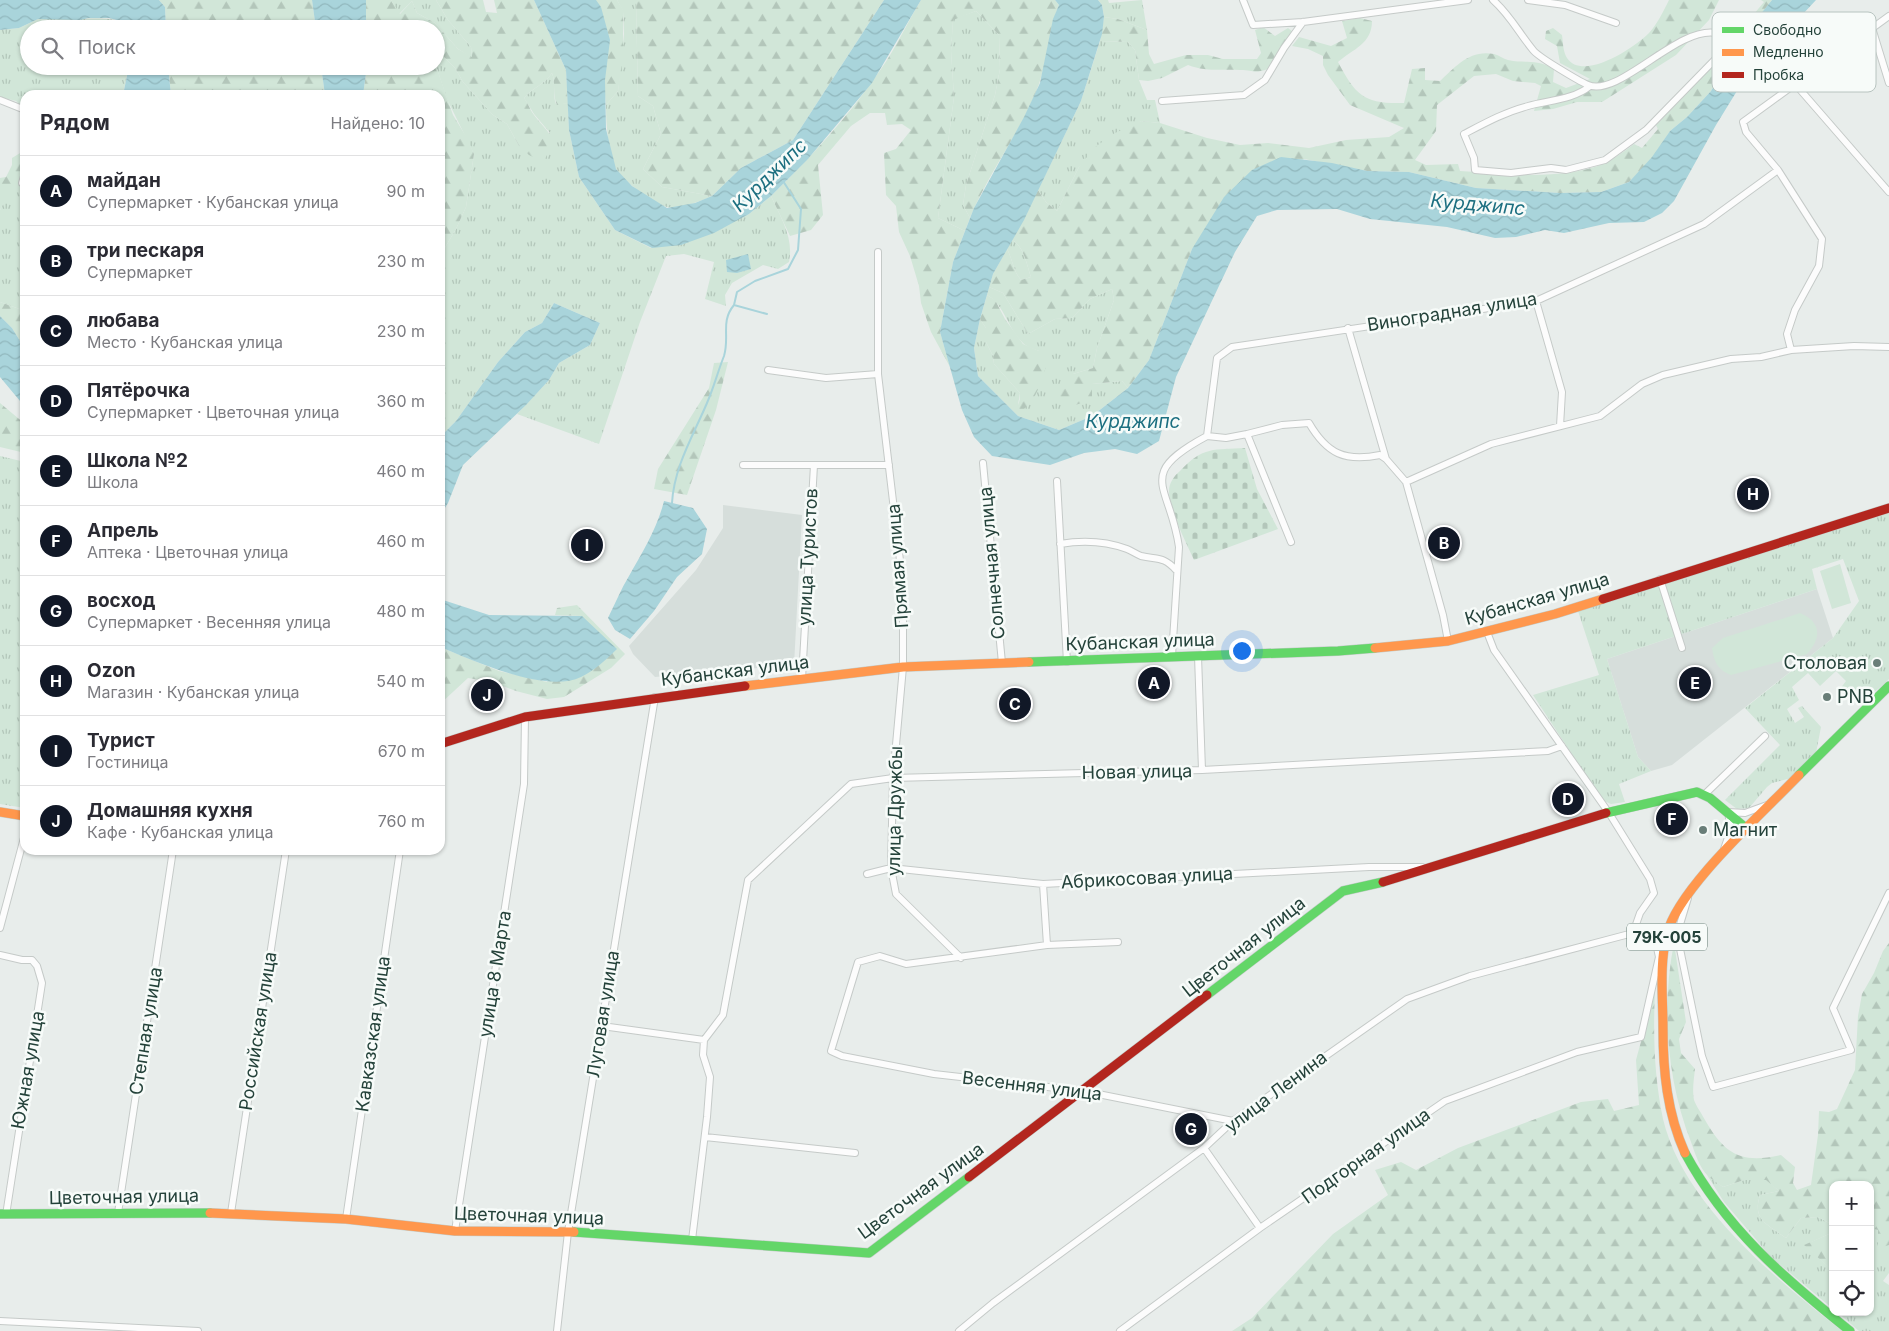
<!DOCTYPE html>
<html lang="ru">
<head>
<meta charset="utf-8">
<style>
	body { margin:0; font-family:Inter,sans-serif; background:#f2f2f3; color:#2b2b33 }
	.controls { position:absolute; right:15px; bottom:15px; display:grid; overflow:hidden; border-radius:10px; box-shadow:0 1px 4px #0004 }
	.controls button { width:45px; height:45px; display:grid; place-items:center; padding:0; border:0; border-bottom:1px solid #e1e1e2; background:#fff; color:#2b2b33; font:25px sans-serif }
	.you { position:absolute; left:1241px; top:650px; width:18px; height:18px; margin:-12px; border:4px solid #fff; border-radius:50%; background:#1a73e8; box-shadow:0 0 0 8px #1a73e833 }
	.badge { display:grid; place-items:center; width:32px; height:32px; border-radius:50%; background:#111827; color:#fff; font-size:16px; font-weight:700 }
	.pin { position:absolute; translate:-50% -50%; border:2px solid #fff; box-shadow:0 1px 5px #0006 }
	.list { margin:0; padding:0; list-style:none }
	h2 { display:flex; justify-content:space-between; align-items:center; height:65px; margin:0; padding:0 20px; font-size:21px }
	h2 small { font-size:16px; font-weight:400; color:#7c7c81 }
	.list li { display:grid; grid-template-columns:32px 1fr auto; gap:15px; align-items:center; box-sizing:border-box; height:70px; padding:0 20px; border-top:1px solid #e1e1e2 }
	.list b { display:block; font-size:19px; white-space:nowrap }
	.list p { margin:0; font-size:16px; white-space:nowrap; color:#7c7c81 }
	.list em { font-size:16px; font-style:normal; color:#7c7c81 }
	.icon { flex:none; width:28px; height:28px; fill:none; stroke:currentColor; stroke-width:2; stroke-linecap:round; stroke-linejoin:round }
	.map { position:relative; flex:none; width:1889px; height:1331px; overflow:hidden }
	.search { position:absolute; background:#fff; box-shadow:0 1px 4px #0004; left:20px; top:20px; width:425px; height:55px; display:flex; align-items:center; gap:12px; box-sizing:border-box; padding:0 18px; border-radius:28px; color:#7c7c81; font-size:19px }
	.panel { position:absolute; background:#fff; box-shadow:0 1px 4px #0004; left:20px; top:90px; width:425px; height:765px; border-radius:15px }
	.map>svg:first-child { display:block }
</style>
</head>
<body>
<div class="map">
<svg width="1889" height="1331" viewBox="0 0 1889 1331">
	<defs>
		<pattern id="grass-tufts" width="24" height="20" patternUnits="userSpaceOnUse" patternTransform="scale(1.25)"><rect width="24" height="20" fill="#d1e6d8"/><path d="M3 7l-1-3M5 7V3M7 7l1-3M15 17l-1-3M17 17v-4M19 17l1-3" fill="none" stroke="#b3c6ba"/></pattern>
		<pattern id="forest-firs" width="22" height="20" patternUnits="userSpaceOnUse" patternTransform="scale(1.25)"><rect width="22" height="20" fill="#d1e6d8"/><path d="M5 1l3.5 6h-7zM16 11l3.5 6h-7z" fill="#b3c6ba"/></pattern>
		<pattern id="cemetery-stones" width="16" height="16" patternUnits="userSpaceOnUse" patternTransform="scale(1.25)"><rect width="16" height="16" fill="#d1e6d8"/><path d="M2 7V4a2 2 0 0 1 4 0v3zM10 15v-3a2 2 0 0 1 4 0v3z" fill="#b3c6ba"/></pattern>
		<pattern id="water-waves" width="16" height="10" patternUnits="userSpaceOnUse" patternTransform="scale(1.25)"><rect width="16" height="10" fill="#a9d4db"/><path d="M0 5q4-4 8 0t8 0" fill="none" stroke="#91b7bd"/></pattern>
	</defs>
	<rect width="100%" height="100%" fill="#e8edeb"/>
	<path fill="#d6dedb" d="M723,505L802,515L794,665L655,677L633,654L629,646L696,570L723,528Z
		M1817,589L1833,638L1672,765L1651,771L1638,757L1607,659Z"/>
	<path fill="url(#grass-tufts)" d="M391,0H436L448,20L471,47L472,58L458,49L435,23L417,13L412,1L399,14Z
		M617,0H636L638,96L653,106L661,134L643,169L662,187L712,196C701,201 678,210 667,207C654,204 620,179 615,167C608,147 606,126 606,105L618,91L624,34L623,11Z
		M1098,0H1108L1109,3L1142,0L1147,30L1118,19L1104,17L1102,5Z
		M976,11L999,35L1000,69L995,95L966,185L963,205L970,218L965,231L938,218L954,97L951,51L953,19Z
		M58,18C85,21 112,12 136,29H29V66H129L123,94L25,95V109L16,101L0,97V30L19,28L38,19Z
		M1100,41L1128,42L1135,50L1139,80L1147,100H1155L1160,123L1141,121L1079,167L1057,211L1046,202L1038,190L1081,101Z
		M442,55L455,68L463,82L493,115L507,124L519,146L550,133L534,114L524,98C533,87 544,85 552,73C556,83 552,94 556,104L568,103L569,130L579,177L615,230L651,248L749,214L771,196C781,218 794,238 789,262L778,269L763,265L732,283L725,295L726,306L705,299L714,262L684,254L666,256L640,322L599,444L517,414L549,380L559,363L590,345L600,323L554,303L542,323L525,332L498,362L456,421L440,437V256L456,229L466,207L474,154L447,99L436,66V56Z
		M25,159V311L0,302V210Z
		M1012,240C1024,246 1027,266 1031,277L1021,280C1013,271 1013,260 1007,249Z
		M989,287L1003,293L1028,334L1055,319L1072,318L1090,299L1112,289L1114,300L1097,348L1093,368L1073,374L1092,384L1122,381L1128,388L1092,416L1059,430L1018,416L978,376L974,348L980,319L986,328V342L993,356L994,364L1020,393L1018,405L1039,351C1034,349 1026,347 1022,342C1008,329 1004,304 987,295Z
		M0,456L25,462V808L0,804Z
		M1889,513V679C1878,690 1852,715 1840,689L1846,681L1836,671L1820,686L1808,673L1792,687L1799,700L1787,709L1795,723L1804,717L1798,708L1802,706L1821,727L1816,753L1791,778L1772,783L1767,787L1749,808L1737,809L1725,800L1780,745L1745,708L1833,638L1859,601L1843,559L1812,569L1817,589L1607,659L1638,757L1651,771L1619,784L1625,802L1611,804L1602,800L1533,695L1599,675L1578,611Z
		M1707,1175L1723,1187L1744,1180L1766,1179L1779,1191L1760,1195C1752,1220 1767,1224 1786,1238L1801,1218L1818,1217L1833,1225L1829,1234L1805,1245L1833,1271V1309L1771,1257L1724,1202Z
		M1870,1228L1878,1230V1248L1889,1245V1273L1883,1281L1889,1285V1331H1859L1837,1312H1870V1269L1872,1262L1870,1258Z"/>
	<path fill="url(#forest-firs)" d="M159,0H312L316,29H166L165,7Z
		M366,0H391L400,14L412,1L417,13L435,23L458,49L472,57L471,47L448,20L436,0H483L486,12L497,13L494,0H534L566,70L568,103L557,105C552,94 556,83 552,73C544,85 533,87 524,98C528,103 530,110 534,115C551,137 559,135 543,162L529,155L519,146L507,124L493,115L463,82L455,68L442,55L436,56V29H366Z
		M596,0H617L623,10V57L618,91L606,105Z
		M636,0H884L793,140L741,168L712,196L662,187L643,169L661,134L653,106L638,96Z
		M921,0H1055L1059,5C1048,30 1048,58 1039,84C1022,131 989,171 970,218L963,205L966,185L995,95L1000,69L999,35L976,11L953,20L951,51L954,97L938,218L965,231L953,262L940,332L950,367L931,332L921,303L919,286L910,256L899,232L896,206L886,195L884,153L896,149L911,130L902,124L887,125L885,113H870L851,126L818,165L823,215L811,230L790,236L771,196C811,157 849,116 881,69C896,48 907,23 921,0Z
		M1669,0H1719L1709,20L1676,55L1602,102H1577L1553,109L1534,111L1541,86L1535,83L1513,81L1496,74L1474,76L1437,105L1436,131L1415,160L1426,165L1458,164L1460,171C1504,174 1564,181 1605,163C1615,158 1625,151 1634,144L1642,148L1658,129L1656,125L1732,44L1735,47L1711,91L1687,117L1670,131L1653,157L1629,182L1601,192L1560,193L1476,188L1409,172L1367,171L1304,159L1192,249L1149,360L1128,388L1122,381L1092,384V399L1073,406L1057,403L1051,394L1056,385L1070,383L1073,374L1093,368L1097,348L1114,300L1112,289L1090,299L1072,318L1055,319L1028,334L1003,293L989,287L993,274L1007,249C1013,260 1013,271 1021,280L1031,277C1027,266 1024,246 1012,240L1038,190L1046,202L1057,211L1079,167L1095,147L1115,133L1141,121L1160,123L1207,138L1240,145L1268,143L1309,148L1346,140L1389,137L1404,128L1350,105L1328,75L1323,65V56L1308,49L1292,46L1299,37L1331,46L1347,38L1342,21L1360,18L1372,21C1372,44 1353,49 1338,62C1356,96 1364,104 1404,103L1412,69L1425,68V80L1440,81C1455,67 1470,49 1494,54C1499,55 1503,59 1508,60C1527,64 1535,58 1554,69L1553,82L1566,88L1590,79L1560,63L1557,46L1545,39L1546,31L1553,28L1562,35C1563,42 1563,52 1567,58C1583,82 1634,48 1649,33C1658,23 1663,12 1669,0Z
		M1761,0H1772L1737,45L1732,40L1764,2Z
		M1104,17L1118,19L1147,30L1149,54L1154,64L1186,55H1208L1223,59H1257L1261,53L1255,30L1263,27L1275,36L1288,28L1293,32L1280,48L1268,69C1253,74 1254,70 1240,70C1222,69 1206,72 1188,65L1162,78L1148,81L1139,80L1135,50L1128,42L1100,41Z
		M168,66H321L325,95H171Z
		M367,66H436L453,115L467,138L474,154L466,207L456,229L440,256V95H363Z
		M25,150C25,171 10,192 0,210V178L6,177L12,165V158Z
		M987,295L995,300L1005,319L1023,344L1039,351L1047,364C1041,381 1036,404 1019,412L1020,393L994,364L993,356L986,342V328L980,319Z
		M0,302L25,311V349L12,328L0,316Z
		M728,362L716,410L687,495L654,489L658,469L709,388L714,363Z
		M0,403L25,424V453L0,447Z
		M577,605L625,654L611,668L564,697L547,699L516,691L492,682L468,678L440,704V647L499,671L547,682L582,616L555,615L557,608Z
		M1674,943L1686,1022L1679,1039L1681,1053L1695,1069C1694,1078 1692,1091 1694,1100C1696,1106 1702,1114 1705,1120C1725,1155 1742,1164 1781,1155L1795,1167L1793,1183L1797,1190L1811,1185L1818,1135L1819,1111L1829,1112L1837,1109L1855,1070L1858,1016L1862,994L1874,973L1883,951L1889,943V1245L1878,1249V1230L1870,1228V1185H1833V1225L1818,1217L1801,1218L1786,1238C1767,1224 1752,1220 1760,1195L1779,1191L1766,1180H1744L1723,1187C1718,1183 1712,1180 1708,1176C1699,1167 1695,1153 1691,1142C1667,1081 1661,1007 1674,943Z
		M1655,990C1653,1034 1654,1076 1663,1119C1683,1204 1776,1279 1842,1331H1232L1252,1318L1333,1234L1388,1195L1375,1170L1401,1162L1416,1170L1458,1148L1581,1102L1608,1099L1614,1111L1639,1105L1636,1060Z
		M1833,1228V1271L1804,1245L1829,1234Z"/>
	<path fill="url(#cemetery-stones)" d="M1245,448L1257,489L1278,529L1194,560C1186,542 1169,510 1169,491C1169,483 1174,476 1180,471C1203,446 1214,450 1245,448Z"/>
	<path fill="#d1e6d8" d="M1840,564L1851,603L1832,609L1820,571Z
		M1800,613C1821,622 1822,637 1807,654L1731,675C1718,670 1714,662 1712,648L1723,638Z"/>
	<path fill="url(#water-waves)" d="M0,0H159L165,7L166,29H136L128,23L109,18H88L80,20L38,19L19,28L0,30Z
		M312,0H366V29H316Z
		M534,0H596L601,7L610,40L605,80L606,129L616,169L632,186L667,208L695,203L712,196L741,168L793,140L884,0H921L872,83L807,160L771,196L749,214L714,233L681,245L652,248L615,230L579,177L569,130L566,70Z
		M1055,0H1098L1102,5L1104,17L1102,34L1081,101L1024,220L993,274L980,319L974,348L978,376L1018,416L1059,430L1092,416L1128,388L1149,360L1192,249L1224,197L1252,170L1281,157L1332,163L1367,171L1409,172L1476,188L1560,193L1601,192L1629,182L1652,157L1670,131L1687,117L1711,91L1742,37L1772,0H1816L1748,73L1716,125L1674,201L1662,213L1644,222L1609,223L1564,233L1545,230L1516,237L1495,238L1447,227L1370,219L1337,209L1277,210L1257,216L1235,252L1176,377L1159,441L1137,454L1115,449L1084,453L1050,465L992,456L974,437L962,410L940,332L953,262L974,208L1024,117L1040,83L1053,19L1059,5Z
		M129,66H168L171,95H123Z
		M321,66H367L363,95H325Z
		M748,254L751,269L737,273L727,272L726,260Z
		M554,303L600,323L590,345L559,363L549,380L526,405L463,465L448,503L440,516V437L456,421L498,362L525,332L542,323Z
		M0,316L12,328L25,349V407L0,377Z
		M664,501L693,508L707,529L702,554L677,577L654,611L630,639L615,630L608,618C615,604 621,589 629,576C643,551 657,529 664,501Z
		M440,599L489,615L582,616L617,649C606,660 595,670 581,677C545,694 475,661 440,647Z"/>
	<g fill="none" stroke-linecap="round" stroke-linejoin="round">
		<path stroke="#a9d4db" stroke-width="2" d="M734,305L737,292L755,281L788,269L798,250L801,209L783,181
			M672,503C674,467 693,436 707,403C714,387 718,371 724,356C730,336 720,322 734,305L767,314"/>
		<g stroke="#c5cac8" stroke-width="8">
			<path id="street" d="M1243,0L1253,25L1303,22L1468,0
				M1493,0C1510,15 1519,33 1533,50C1538,57 1579,81 1588,85C1619,98 1677,26 1716,33C1722,34 1727,39 1732,42L1646,130L1605,160L1566,170L1551,168L1511,173L1475,170L1474,158L1464,134C1485,123 1505,112 1528,106C1549,100 1573,100 1590,86
				M1528,0L1565,5L1616,23
				M1872,28L1889,83
				M1796,85L1889,192
				M0,100L25,110
				M1162,101L1244,95L1265,80L1284,48L1303,22
				M22,183L25,173
				M878,252V374L903,586V667L893,778L891,868L896,894L961,958
				M1536,301L1562,392L1560,426
				M1348,328L1386,459L1406,482L1443,615L1448,641
				M1791,350L1787,334L1795,310L1819,266L1822,239L1778,170L1746,132L1743,122L1889,16
				M768,370L826,378L878,374
				M1207,436L1226,438L1247,434
				M983,463L1002,663
				M743,465H889
				M1057,481L1067,662
				M1406,482L1491,444L1600,416L1642,384L1663,375L1731,359L1761,357L1791,350L1854,346L1889,347
				M1291,542L1247,434L1282,425L1309,423C1327,454 1345,462 1380,455L1386,459
				M1060,544C1083,540 1105,541 1127,549C1132,551 1136,554 1141,556C1158,560 1163,556 1176,570
				M1660,579L1682,648
				M1172,656L1179,547C1170,484 1134,475 1207,436L1217,358L1232,347L1536,301L1704,224L1778,170
				M1198,656L1202,770
				M802,679L814,465
				M1704,795L1765,736
				M1724,849L1731,829L1728,812L1745,813L1767,805
				M867,874L891,868L1043,884L1369,867H1422
				M1043,884L1047,945
				M1688,898L1678,931L1679,944L1702,1056L1713,1087L1851,1050L1833,1008L1889,893
				M0,928L25,834
				M1118,942L1047,945L906,964L880,956L858,962L831,1051L842,1056L934,1074L1083,1091L1233,1121
				M0,955L22,960H32L37,966L42,983L6,1215
				M602,1026L704,1040
				M705,1137L855,1153
				M1204,1148L1260,1228
				M118,1213L173,850
				M231,1213L286,850
				M346,1219L400,850
				M455,1231L524,784L525,717
				M692,1240L707,1117L710,1077L703,1055L704,1040L723,1015L748,880L851,784L893,778L1202,770L1548,751L1562,746
				M0,1321L198,1331
				M557,1331L568,1232L655,697
				M959,1331L993,1303L1204,1148L1233,1121L1407,999L1470,976L1633,933
				M1120,1331L1260,1228L1445,1101L1577,1052L1641,1037L1659,957L1654,934L1633,933L1640,913L1654,893L1650,879L1609,813L1494,650L1487,632"/>
		</g>
		<g stroke="#c3cbc8" stroke-width="10">
			<path id="fast" d="M1029,662L1338,651L1375,648
				M1799,775L1889,686
				M1606,813L1697,792L1710,798L1747,829
				M1207,995L1343,891L1383,882
				M1685,1153C1726,1229 1784,1278 1850,1331
				M0,1214L210,1213
				M574,1232L869,1253L969,1177"/>
		</g>
		<g stroke="#c3cbc8" stroke-width="10">
			<path id="slow" d="M1375,648L1448,641L1555,614L1603,599
				M745,686L903,667L1029,662
				M0,812L25,816
				M1685,1153C1667,1113 1663,1071 1663,1028C1663,997 1659,964 1667,934C1678,888 1765,811 1799,775
				M210,1213L346,1219L455,1231L574,1232"/>
		</g>
		<g stroke="#c3cbc8" stroke-width="10">
			<path id="jam" d="M1603,599L1889,508
				M440,744L525,717L745,686
				M1383,882L1606,813
				M969,1177L1207,995"/>
		</g>
		<use href="#street" stroke="#fcfcfc" stroke-width="6"/>
		<use href="#fast" stroke="#63d668" stroke-width="9"/>
		<use href="#slow" stroke="#ff974d" stroke-width="9"/>
		<use href="#jam" stroke="#b3261e" stroke-width="9"/>
	</g>
	<g fill="#697e78" stroke="#f7fbf9" stroke-width="2">
		<circle cx="1877" cy="663" r="5"/>
		<circle cx="1827" cy="697" r="5"/>
		<circle cx="1703" cy="830" r="5"/>
	</g>
	<g text-anchor="middle" stroke-width="5" stroke-linejoin="round" paint-order="stroke">
		<rect fill="#f7fbf9" stroke="#637a73" stroke-width="1" x="1627" y="923.5" width="80" height="27" rx="4"/>
		<g font-size="16" font-weight="bold" fill="#24423a">
			<text x="1667" y="943">79К-005</text>
		</g>
		<g font-size="18" fill="#24423a" stroke="#f7fbf9">
			<text transform="translate(1452 312) rotate(-9)" y="6">Виноградная улица</text>
			<text transform="translate(808 557) rotate(-87)" y="6">улица Туристов</text>
			<text transform="translate(992 563) rotate(-95)" y="6">Солнечная улица</text>
			<text transform="translate(898 566) rotate(-94)" y="6">Прямая улица</text>
			<text transform="translate(1537 599) rotate(-16)" y="6">Кубанская улица</text>
			<text transform="translate(1140 642) rotate(-2)" y="6">Кубанская улица</text>
			<text transform="translate(735 671) rotate(-7)" y="6">Кубанская улица</text>
			<text transform="translate(1137 772) rotate(-1)" y="6">Новая улица</text>
			<text transform="translate(895 811) rotate(-89)" y="6">улица Дружбы</text>
			<text transform="translate(1147 878) rotate(-3)" y="6">Абрикосовая улица</text>
			<text transform="translate(1244 947) rotate(-38)" y="6">Цветочная улица</text>
			<text transform="translate(495 974) rotate(-81)" y="6">улица 8 Марта</text>
			<text transform="translate(603 1014) rotate(-81)" y="6">Луговая улица</text>
			<text transform="translate(146 1031) rotate(-81)" y="6">Степная улица</text>
			<text transform="translate(258 1031) rotate(-81)" y="6">Российская улица</text>
			<text transform="translate(373 1034) rotate(-82)" y="6">Кавказская улица</text>
			<text transform="translate(28 1070) rotate(-80)" y="6">Южная улица</text>
			<text transform="translate(1032 1086) rotate(7)" y="6">Весенняя улица</text>
			<text transform="translate(1276 1092) rotate(-37)" y="6">улица Ленина</text>
			<text transform="translate(1366 1156) rotate(-35)" y="6">Подгорная улица</text>
			<text transform="translate(921 1191) rotate(-36)" y="6">Цветочная улица</text>
			<text transform="translate(124 1197) rotate(-1)" y="6">Цветочная улица</text>
			<text transform="translate(529 1216) rotate(2)" y="6">Цветочная улица</text>
		</g>
		<g font-size="18" fill="#24423a" stroke="#f7fbf9" text-anchor="start">
			<text x="1867" y="669" text-anchor="end">Столовая</text>
			<text x="1837" y="703">PNB</text>
			<text x="1713" y="836">Магнит</text>
		</g>
		<g font-size="19" font-style="italic" fill="#1c6f80" stroke="#f7fbf9">
			<text transform="translate(769 175) rotate(-44)" y="7">Курджипс</text>
			<text transform="translate(1478 204) rotate(5)" y="7">Курджипс</text>
			<text x="1133" y="428">Курджипс</text>
		</g>
	</g>
	<rect x="1712" y="12" width="164" height="80" rx="8" fill="#f7fbf9" stroke="#b8c4c0" stroke-width="1"/>
	<rect x="1722" y="27" width="22" height="6" fill="#63d668"/>
	<rect x="1722" y="49" width="22" height="7" fill="#ff974d"/>
	<rect x="1722" y="72" width="22" height="6" fill="#b3261e"/>
	<g font-size="14" fill="#24423a">
		<text x="1753" y="35">Свободно</text>
		<text x="1753" y="57">Медленно</text>
		<text x="1753" y="80">Пробка</text>
	</g>
</svg>
<div class="controls">
<button>+</button>
<button>−</button>
<button><svg class="icon" aria-label="locate" viewBox="0 0 24 24"><circle cx="12" cy="12" r="6"/><path d="M12 2v4M12 18v4M2 12h4M18 12h4"/></svg></button>
</div>
<div class="you"></div>
<div class="pin badge" style="left:1154px;top:683px">A</div>
<div class="pin badge" style="left:1444px;top:543px">B</div>
<div class="pin badge" style="left:1015px;top:704px">C</div>
<div class="pin badge" style="left:1568px;top:799px">D</div>
<div class="pin badge" style="left:1695px;top:683px">E</div>
<div class="pin badge" style="left:1672px;top:819px">F</div>
<div class="pin badge" style="left:1191px;top:1129px">G</div>
<div class="pin badge" style="left:1753px;top:494px">H</div>
<div class="pin badge" style="left:587px;top:545px">I</div>
<div class="pin badge" style="left:487px;top:695px">J</div>
<div class="search"><svg class="icon" aria-label="search" viewBox="0 0 24 24"><circle cx="10" cy="10" r="6"/><path d="M15 15l6 6"/></svg>Поиск</div>
<section class="panel">
<h2>Рядом<small>Найдено: 10</small></h2>
<ul class="list">
<li><span class="badge">A</span><div><b>майдан</b><p>Супермаркет · Кубанская улица</p></div><em>90 m</em></li>
<li><span class="badge">B</span><div><b>три пескаря</b><p>Супермаркет</p></div><em>230 m</em></li>
<li><span class="badge">C</span><div><b>любава</b><p>Место · Кубанская улица</p></div><em>230 m</em></li>
<li><span class="badge">D</span><div><b>Пятёрочка</b><p>Супермаркет · Цветочная улица</p></div><em>360 m</em></li>
<li><span class="badge">E</span><div><b>Школа №2</b><p>Школа</p></div><em>460 m</em></li>
<li><span class="badge">F</span><div><b>Апрель</b><p>Аптека · Цветочная улица</p></div><em>460 m</em></li>
<li><span class="badge">G</span><div><b>восход</b><p>Супермаркет · Весенняя улица</p></div><em>480 m</em></li>
<li><span class="badge">H</span><div><b>Ozon</b><p>Магазин · Кубанская улица</p></div><em>540 m</em></li>
<li><span class="badge">I</span><div><b>Турист</b><p>Гостиница</p></div><em>670 m</em></li>
<li><span class="badge">J</span><div><b>Домашняя кухня</b><p>Кафе · Кубанская улица</p></div><em>760 m</em></li>
</ul>
</section>
</div>
</body>
</html>
